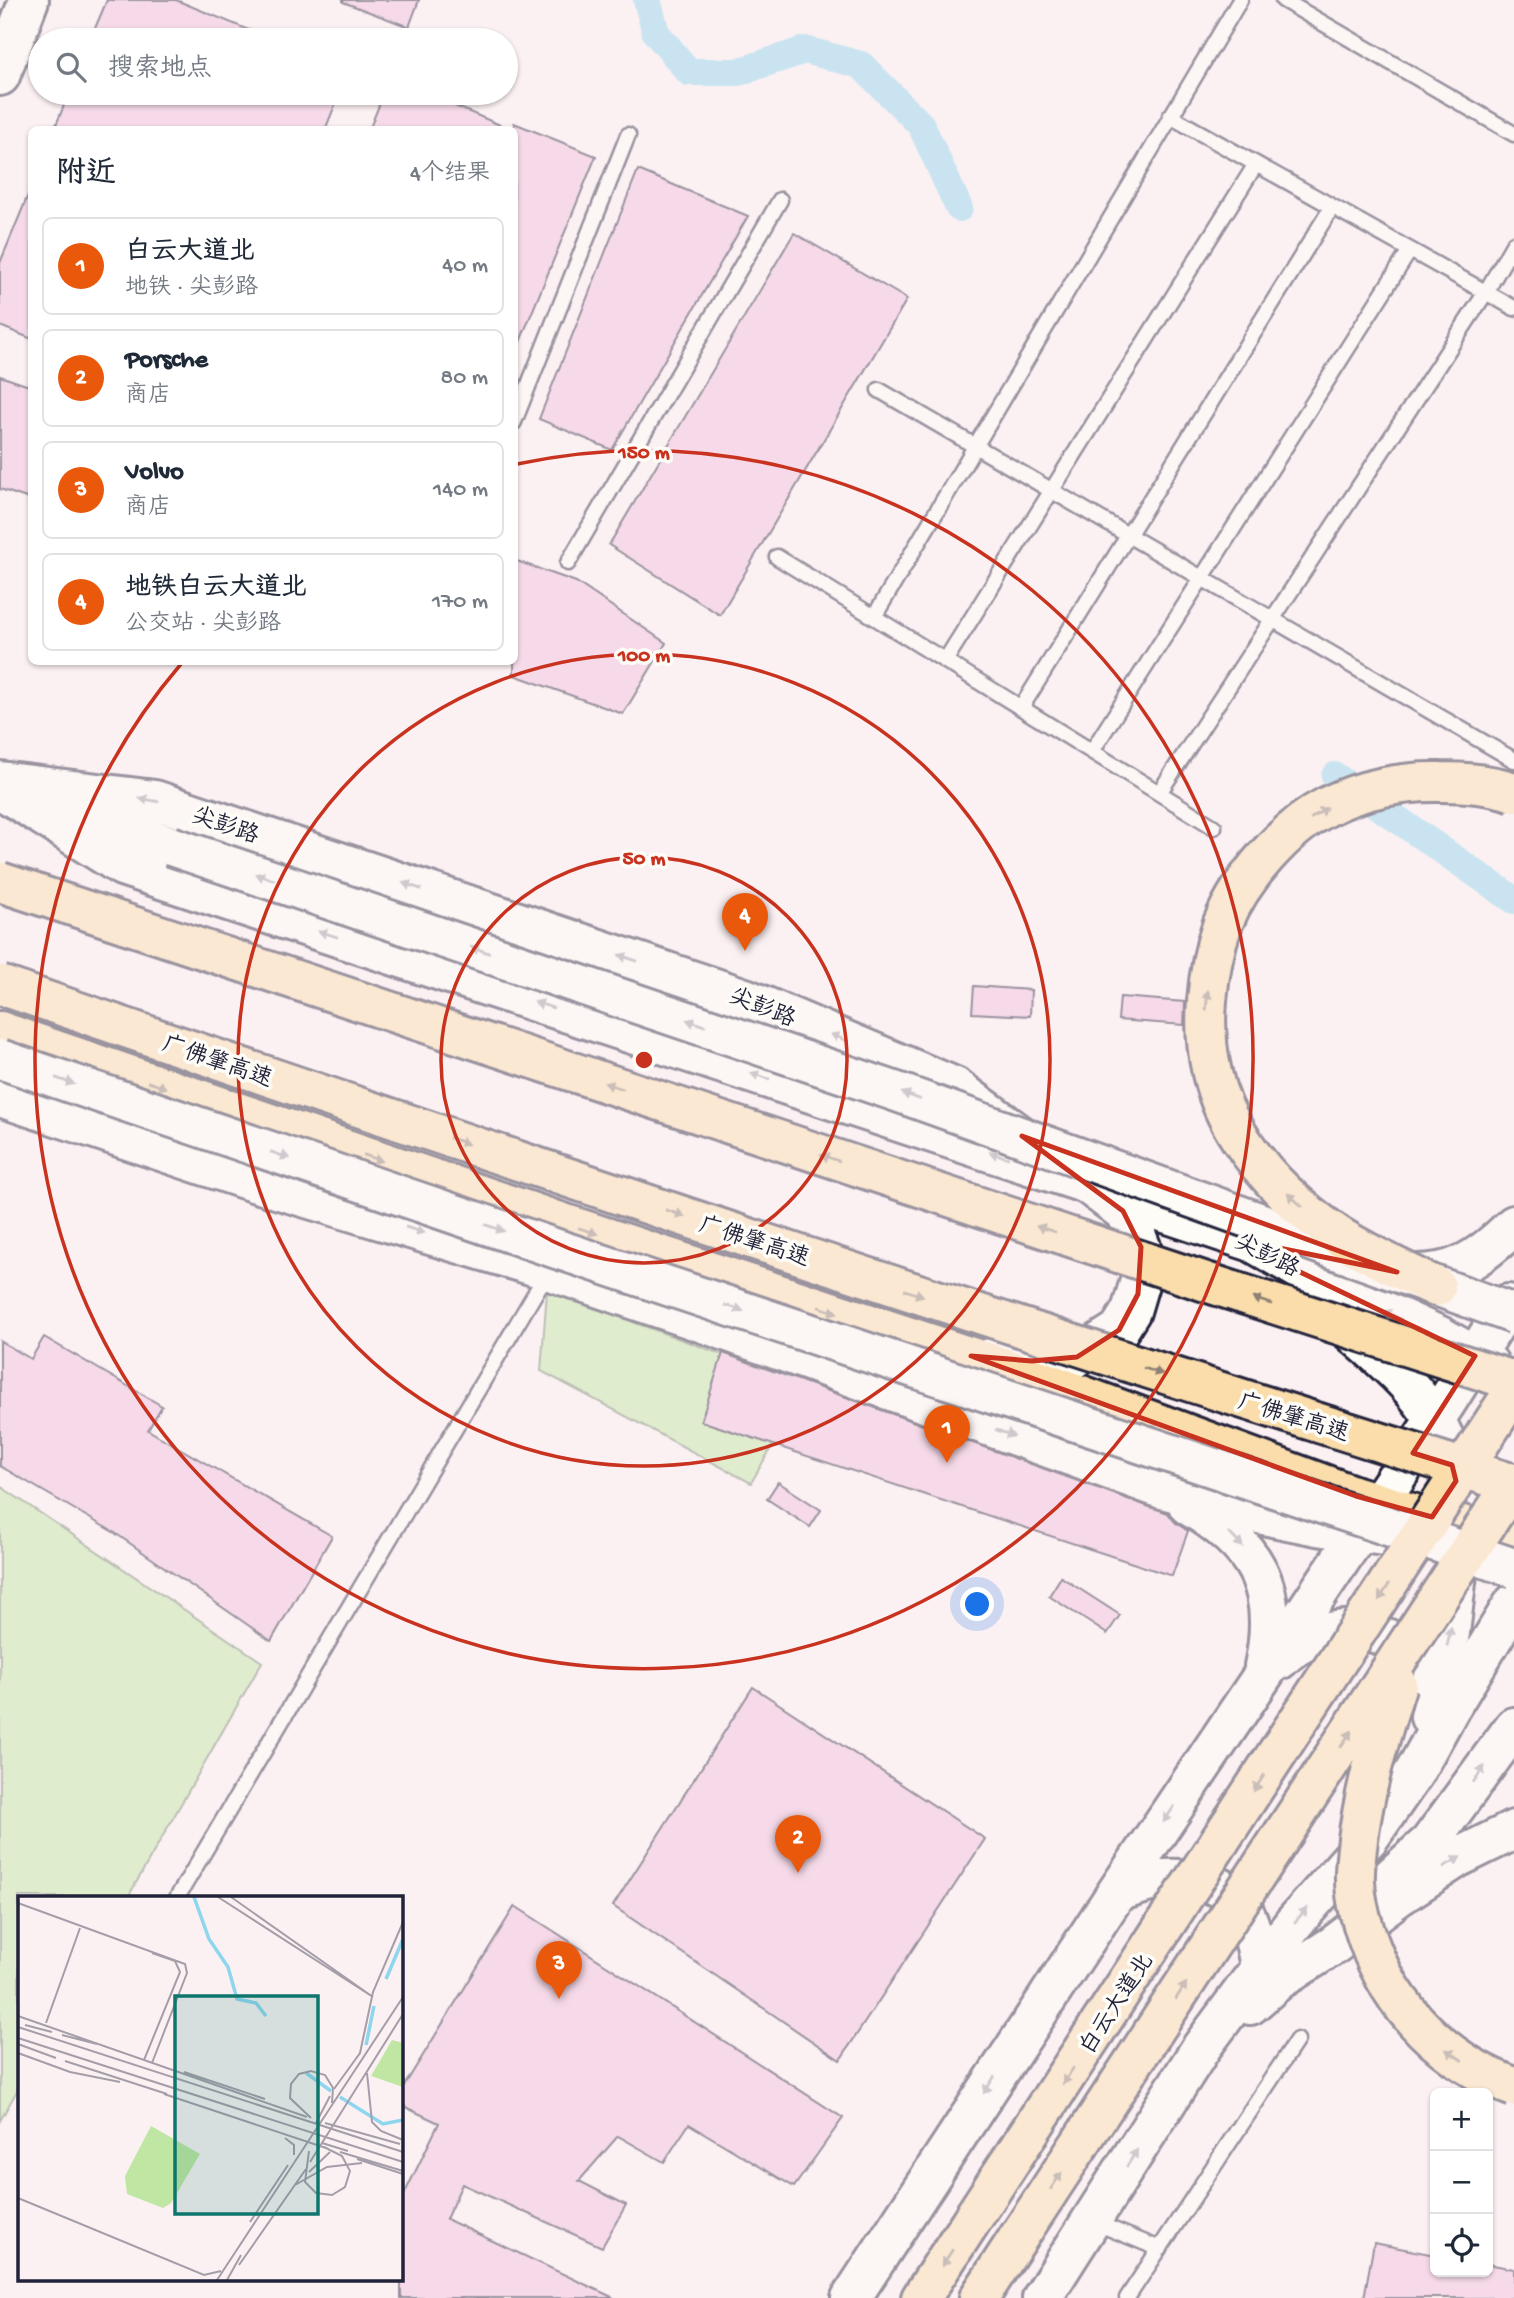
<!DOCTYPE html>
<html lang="zh">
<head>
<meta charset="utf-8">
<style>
	body { margin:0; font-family:"Gochi Hand","LXGW WenKai TC",sans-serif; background:#f2f2f3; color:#1f2937 }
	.controls { position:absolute; right:21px; bottom:21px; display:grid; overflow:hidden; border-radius:10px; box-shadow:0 2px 5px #0004 }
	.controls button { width:63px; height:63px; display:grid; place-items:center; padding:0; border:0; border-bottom:2px solid #e0e1e3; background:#fff; color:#1f2937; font:35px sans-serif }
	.you { position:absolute; left:978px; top:1605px; width:24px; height:24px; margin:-18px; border:5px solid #fff; border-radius:50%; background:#1a73e8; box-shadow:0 0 0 10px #1a73e833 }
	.badge { display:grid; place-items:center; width:46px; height:46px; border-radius:50%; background:#ea580c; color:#fff; font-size:23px; font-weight:700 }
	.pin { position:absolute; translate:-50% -58px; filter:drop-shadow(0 2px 4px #0008) }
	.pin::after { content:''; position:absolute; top:37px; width:24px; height:21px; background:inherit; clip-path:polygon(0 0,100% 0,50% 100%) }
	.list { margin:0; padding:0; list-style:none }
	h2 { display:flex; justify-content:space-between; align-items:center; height:91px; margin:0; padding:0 28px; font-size:30px }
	h2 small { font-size:23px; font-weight:400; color:#747a83 }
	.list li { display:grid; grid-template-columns:46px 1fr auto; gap:21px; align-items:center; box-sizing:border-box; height:98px; margin:0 14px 14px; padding:0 14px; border:2px solid #e0e1e3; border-radius:10px }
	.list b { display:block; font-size:26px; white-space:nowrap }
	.list p { margin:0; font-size:23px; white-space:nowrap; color:#747a83 }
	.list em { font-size:23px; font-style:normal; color:#747a83 }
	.icon { flex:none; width:38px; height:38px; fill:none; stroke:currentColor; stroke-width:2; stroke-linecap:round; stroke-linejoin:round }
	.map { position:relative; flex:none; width:1514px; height:2298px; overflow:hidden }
	.search { position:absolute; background:#fff; box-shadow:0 2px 5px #0004; left:28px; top:28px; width:490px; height:77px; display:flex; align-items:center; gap:18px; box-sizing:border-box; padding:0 24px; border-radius:38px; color:#747a83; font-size:26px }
	.panel { position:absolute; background:#fff; box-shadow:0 2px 5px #0004; left:28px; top:126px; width:490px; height:539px; border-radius:10px }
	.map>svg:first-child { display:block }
</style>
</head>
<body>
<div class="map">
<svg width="1514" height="2298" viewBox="0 0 1514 2298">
	<rect width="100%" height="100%" fill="#fbf0f2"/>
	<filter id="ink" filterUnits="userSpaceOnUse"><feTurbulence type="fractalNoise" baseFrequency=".0143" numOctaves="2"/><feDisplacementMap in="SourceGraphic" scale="14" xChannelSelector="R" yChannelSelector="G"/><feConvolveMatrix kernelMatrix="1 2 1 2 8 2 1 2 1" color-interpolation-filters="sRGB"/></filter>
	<g filter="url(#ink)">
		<path fill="#bfe6a2" stroke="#70846e" stroke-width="2" d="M547,1291L807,1385L751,1483L541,1371Z
			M0,1486L262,1662L128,1897H19V2087L0,2121Z"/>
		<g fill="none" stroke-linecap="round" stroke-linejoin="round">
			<path stroke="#8dd6ee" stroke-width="28" d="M647,0L656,33L689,72H738L805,50L861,65L921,125L959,208
				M1335,776L1514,900"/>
		</g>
		<path fill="#f2bfdd" stroke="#22223b" stroke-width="2" d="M107,0H176L273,40H90Z
			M343,0H419L409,27L343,2Z
			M69,93H340L325,130H54Z
			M384,93H424L512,130H369Z
			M514,123L596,156L515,354L514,353Z
			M638,170L748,216L612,450L539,419Z
			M31,188H32V339L0,326V263Z
			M794,233L907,299L720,615L609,545Z
			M0,376L32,387V500L0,489Z
			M514,560L576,582L666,643L623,714L514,675Z
			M974,986L1031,990L1030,1016L972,1013Z
			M1120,997L1185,1002L1184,1025L1118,1020Z
			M44,1337L162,1406L148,1430L332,1536L271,1641L115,1533L0,1466V1341L31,1359Z
			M723,1353L1168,1513L1176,1523L1188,1531L1172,1576L701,1421Z
			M778,1482L821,1510L810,1527L767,1499Z
			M1061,1577L1120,1615L1107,1634L1049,1596Z
			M753,1687L985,1839L840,2060L613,1906Z
			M515,1906L843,2118L794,2187L689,2124L664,2162L618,2136L579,2181L626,2205L602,2247L462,2184L446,2219L614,2298H401V2201L439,2123L401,2105V2091Z
			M1374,2243L1435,2255V2272H1488V2264L1514,2269V2298H1364Z"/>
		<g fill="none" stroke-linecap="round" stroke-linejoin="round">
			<g stroke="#22223b" stroke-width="19">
				<path id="lane" d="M1283,0L1514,134
					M1170,116L1514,308
					M879,390L1514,760
					M514,422L628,135
					M777,557L1214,827
					M568,563L780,200
					M874,617L1240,0
					M945,661L1256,164
					M1021,708L1332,207
					M1092,751L1410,250
					M1159,793L1486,292L1514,243
					M178,1896L540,1285L544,1270
					M1094,2222L1160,2249
					M1127,2298L1297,2040"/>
			</g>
			<g stroke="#22223b" stroke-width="44">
				<path id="secondary" d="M0,76L29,0
					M0,781L155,800L745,998L955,1087L1087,1184L1138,1204L1252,1242L1321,1282L1440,1336L1489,1364
					M0,789L122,866L1087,1184L1123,1211L1132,1224L1141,1247L1142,1274L1131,1311L1119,1330L1077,1357L1032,1361L990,1358
					M51,803L171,846
					M0,1097L253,1182L544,1269L709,1325L1159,1488L1258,1514L1317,1526L1390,1537
					M1398,1273C1450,1279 1478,1261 1514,1225
					M1343,1325C1382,1359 1426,1394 1446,1442
					M1188,1505C1256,1545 1281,1587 1264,1666
					M1279,1660C1322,1619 1394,1615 1421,1677
					M1430,1717L1450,1633L1459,1557
					M1389,1879L1430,1842L1514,1727
					M1117,1892C1132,1888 1149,1881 1165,1879C1186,1878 1217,1881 1233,1896C1249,1912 1257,1947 1260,1968
					M1250,2005L1279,1980L1334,1945L1399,1896L1457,1858L1514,1830
					M851,2298L1117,1892L1446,1403L1508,1304
					M1042,2298L1201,2048L1293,1924L1369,1838L1414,1773L1450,1708L1514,1603"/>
			</g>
			<g stroke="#22223b" stroke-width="44">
				<path id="highway" d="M0,1031L566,1224L1038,1379L1356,1496L1415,1514L1514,1537
					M921,2298L973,2218
					M979,2298L1018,2238"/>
			</g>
			<use href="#lane" stroke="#fdfcf7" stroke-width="14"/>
			<use href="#secondary" stroke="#fdfcf7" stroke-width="38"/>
			<use href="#highway" stroke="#faddab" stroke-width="38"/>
			<g stroke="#22223b" stroke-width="44" stroke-linecap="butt">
				<path id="secondary-bridge" d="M171,846L897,1092L1514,1314
					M0,1059L557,1249L1514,1568"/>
			</g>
			<g stroke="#22223b" stroke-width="44" stroke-linecap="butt">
				<path id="highway-bridge" d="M0,882L1224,1288L1514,1381
					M0,985C503,1157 1006,1327 1514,1484
					M1436,1287C1403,1270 1368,1255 1337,1235C1300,1210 1264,1176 1240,1138C1213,1098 1203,1049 1207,1001C1209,975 1214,948 1223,923C1241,879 1285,828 1328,806C1361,789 1403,781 1441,782C1465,782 1491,784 1514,792
					M1397,1684C1378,1742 1358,1810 1355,1872C1354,1896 1360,1917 1368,1940C1392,2009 1445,2062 1514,2087
					M973,2218L1514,1391
					M1018,2238L1514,1482"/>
			</g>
			<use href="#secondary-bridge" stroke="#fdfcf7" stroke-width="38"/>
			<use href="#highway-bridge" stroke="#faddab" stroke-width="38"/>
		</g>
		<defs><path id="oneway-solid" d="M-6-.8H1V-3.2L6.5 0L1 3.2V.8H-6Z" transform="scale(1.75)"/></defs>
		<g fill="#9a9aa2">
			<use href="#oneway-solid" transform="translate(149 800) rotate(-170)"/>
			<use href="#oneway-solid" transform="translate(265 877) rotate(-161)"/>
			<use href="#oneway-solid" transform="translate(412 886) rotate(-161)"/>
			<use href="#oneway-solid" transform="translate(328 934) rotate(-162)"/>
			<use href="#oneway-solid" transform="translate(480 950) rotate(-161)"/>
			<use href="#oneway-solid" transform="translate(628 958) rotate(-161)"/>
			<use href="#oneway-solid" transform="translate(544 1005) rotate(-162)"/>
			<use href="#oneway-solid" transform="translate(696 1023) rotate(-161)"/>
			<use href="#oneway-solid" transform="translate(840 1038) rotate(-157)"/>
			<use href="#oneway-solid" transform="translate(760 1076) rotate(-162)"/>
			<use href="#oneway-solid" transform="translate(65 1081) rotate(19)"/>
			<use href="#oneway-solid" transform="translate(911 1096) rotate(-160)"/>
			<use href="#oneway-solid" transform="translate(280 1155) rotate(19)"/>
			<use href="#oneway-solid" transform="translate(999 1155) rotate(-162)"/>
			<use href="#oneway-solid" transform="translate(495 1228) rotate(19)"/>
			<use href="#oneway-solid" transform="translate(415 1230) rotate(17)"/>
			<use href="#oneway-solid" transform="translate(734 1308) rotate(18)"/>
			<use href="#oneway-solid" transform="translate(1392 1315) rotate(-156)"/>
			<use href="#oneway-solid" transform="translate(1005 1433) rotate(20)"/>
			<use href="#oneway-solid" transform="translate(1236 1540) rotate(45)"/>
			<use href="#oneway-solid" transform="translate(1449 1636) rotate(-79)"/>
			<use href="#oneway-solid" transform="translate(1479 1774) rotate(-55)"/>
			<use href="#oneway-solid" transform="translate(1169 1814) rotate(124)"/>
			<use href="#oneway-solid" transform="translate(1452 1862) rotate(-31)"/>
			<use href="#oneway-solid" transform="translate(1301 1915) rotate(-49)"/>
			<use href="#oneway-solid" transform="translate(989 2085) rotate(123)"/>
			<use href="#oneway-solid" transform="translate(1132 2158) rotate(-58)"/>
		</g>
		<g fill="#8e8073">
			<use href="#oneway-solid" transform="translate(1319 813) rotate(-34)"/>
			<use href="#oneway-solid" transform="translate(1207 1000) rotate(-85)"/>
			<use href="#oneway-solid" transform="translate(157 1085) rotate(19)"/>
			<use href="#oneway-solid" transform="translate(614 1086) rotate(-162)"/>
			<use href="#oneway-solid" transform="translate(459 1141) rotate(19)"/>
			<use href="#oneway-solid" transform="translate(373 1158) rotate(19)"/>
			<use href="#oneway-solid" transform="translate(830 1158) rotate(-162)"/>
			<use href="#oneway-solid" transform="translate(1295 1200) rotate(-138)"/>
			<use href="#oneway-solid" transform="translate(675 1213) rotate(19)"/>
			<use href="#oneway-solid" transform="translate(1046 1229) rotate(-162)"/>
			<use href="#oneway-solid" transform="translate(588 1231) rotate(18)"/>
			<use href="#oneway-solid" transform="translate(914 1293) rotate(18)"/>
			<use href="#oneway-solid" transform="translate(1262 1301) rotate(-162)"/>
			<use href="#oneway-solid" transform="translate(828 1310) rotate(18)"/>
			<use href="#oneway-solid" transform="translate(1153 1371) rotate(18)"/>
			<use href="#oneway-solid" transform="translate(1384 1592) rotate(123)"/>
			<use href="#oneway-solid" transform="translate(1346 1739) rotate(-57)"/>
			<use href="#oneway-solid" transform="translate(1259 1783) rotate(123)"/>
			<use href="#oneway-solid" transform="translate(1181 1991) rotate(-57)"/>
			<use href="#oneway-solid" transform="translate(1454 2055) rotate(-147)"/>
			<use href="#oneway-solid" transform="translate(1068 2076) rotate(123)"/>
			<use href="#oneway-solid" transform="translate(1056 2181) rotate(-56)"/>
			<use href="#oneway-solid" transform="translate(947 2258) rotate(123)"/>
		</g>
	</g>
	<path d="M0 0H1514V2298H0ZM1022,1136L1397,1272L1279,1248L1275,1260L1475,1356L1413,1453L1452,1465L1456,1481L1432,1517L1356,1496L971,1356L1032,1361L1077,1357L1119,1330L1138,1294L1141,1247L1123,1211Z" fill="#fbf0f2" fill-opacity=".55" fill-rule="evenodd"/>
	<path fill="none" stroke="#c8321e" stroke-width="5" stroke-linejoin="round" d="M1022,1136L1397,1272L1279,1248L1275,1260L1475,1356L1413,1453L1452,1465L1456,1481L1432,1517L1356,1496L971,1356L1032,1361L1077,1357L1119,1330L1138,1294L1141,1247L1123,1211Z"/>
	<g fill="none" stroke="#c8321e" stroke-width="3.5">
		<circle cx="644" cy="1060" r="203"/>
		<circle cx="644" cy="1060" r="406"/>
		<path d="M517 464A609 609 0 1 1 181 664"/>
	</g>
	<g text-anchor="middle" stroke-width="7" stroke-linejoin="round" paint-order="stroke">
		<g font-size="23" fill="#22223b" stroke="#fdfcf7">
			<text transform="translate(226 824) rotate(19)" y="8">尖彭路</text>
			<text transform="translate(763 1006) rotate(22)" y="8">尖彭路</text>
			<text transform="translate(218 1060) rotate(19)" y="8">广佛肇高速</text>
			<text transform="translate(755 1240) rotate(18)" y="8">广佛肇高速</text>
			<text transform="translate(1268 1254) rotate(27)" y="8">尖彭路</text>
			<text transform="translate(1294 1416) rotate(17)" y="8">广佛肇高速</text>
			<text transform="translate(1115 2003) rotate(-57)" y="8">白云大道北</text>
		</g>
	</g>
	<g transform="translate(18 1896)">
		<rect width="385" height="385" fill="#fbf0f2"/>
		<path d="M374,144L385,147V191L353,180ZM133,230L182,258L153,307L145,312L109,298L107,280Z" fill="#bfe6a2"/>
		<path fill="none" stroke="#8dd6ee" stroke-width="3.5" d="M176,1L191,43L210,71L219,103L238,107L248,120M368,83L385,43M348,149L356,110M288,177L313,195M322,201L365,228L385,224"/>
		<path fill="none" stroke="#a49ea9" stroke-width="2" d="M200,1L355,101M213,1L355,101M0,7L167,68L169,77L134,167M0,120L289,221M28,127L62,32M7,129L34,136M0,131L385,256M44,139L79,148M0,142L385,266M0,148L38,162M0,157L52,176L102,186M126,164L162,76L157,65L134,57M47,165L149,198M166,176L247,203M349,177L354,226L363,235L385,244M316,193L342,157L355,96L385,26M146,198L308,252M293,222L272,202L273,188L281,178L293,175L307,179L315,192L314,207M298,227L312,200M307,227L382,248M267,242L276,249V259M304,247L330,255M291,255L287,286L298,297L314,299L327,291L332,275L324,260L306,251M322,256L385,275M339,263L385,278M292,266L385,118M291,276L312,256M277,289L309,271L344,267M0,302L186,379L203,375M232,326L270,269M221,369L288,273M199,384L385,101M209,384L223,359"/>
		<path fill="#0f766e" fill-opacity="0.15" stroke="#0f766e" stroke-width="3.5" d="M157,100H300V318H157Z"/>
		<rect width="385" height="385" fill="none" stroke="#22223b" stroke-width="3.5"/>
	</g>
	<circle cx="644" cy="1060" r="10" fill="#c8321e" stroke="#fdfcf7" stroke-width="3.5"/>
	<g font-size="21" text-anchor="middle" font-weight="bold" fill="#c8321e" stroke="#fdfcf7" stroke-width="7" stroke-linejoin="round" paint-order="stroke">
		<text x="644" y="458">150 m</text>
		<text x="644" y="661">100 m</text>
		<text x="644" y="864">50 m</text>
	</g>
</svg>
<div class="controls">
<button>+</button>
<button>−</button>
<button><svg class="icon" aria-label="locate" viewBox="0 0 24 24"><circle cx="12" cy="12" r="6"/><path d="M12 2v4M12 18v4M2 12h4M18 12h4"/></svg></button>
</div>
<div class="you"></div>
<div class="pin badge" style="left:947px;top:1463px">1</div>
<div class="pin badge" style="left:798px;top:1873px">2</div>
<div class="pin badge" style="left:559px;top:1999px">3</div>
<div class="pin badge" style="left:745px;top:951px">4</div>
<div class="search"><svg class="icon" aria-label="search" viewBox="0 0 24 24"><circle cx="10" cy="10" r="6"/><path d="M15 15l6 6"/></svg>搜索地点</div>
<section class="panel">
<h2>附近<small>4个结果</small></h2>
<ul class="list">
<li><span class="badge">1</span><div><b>白云大道北</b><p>地铁 · 尖彭路</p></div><em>40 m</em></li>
<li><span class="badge">2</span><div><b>Porsche</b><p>商店</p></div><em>80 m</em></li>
<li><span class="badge">3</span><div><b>Volvo</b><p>商店</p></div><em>140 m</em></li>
<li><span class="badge">4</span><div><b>地铁白云大道北</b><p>公交站 · 尖彭路</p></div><em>170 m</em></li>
</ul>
</section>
</div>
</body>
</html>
